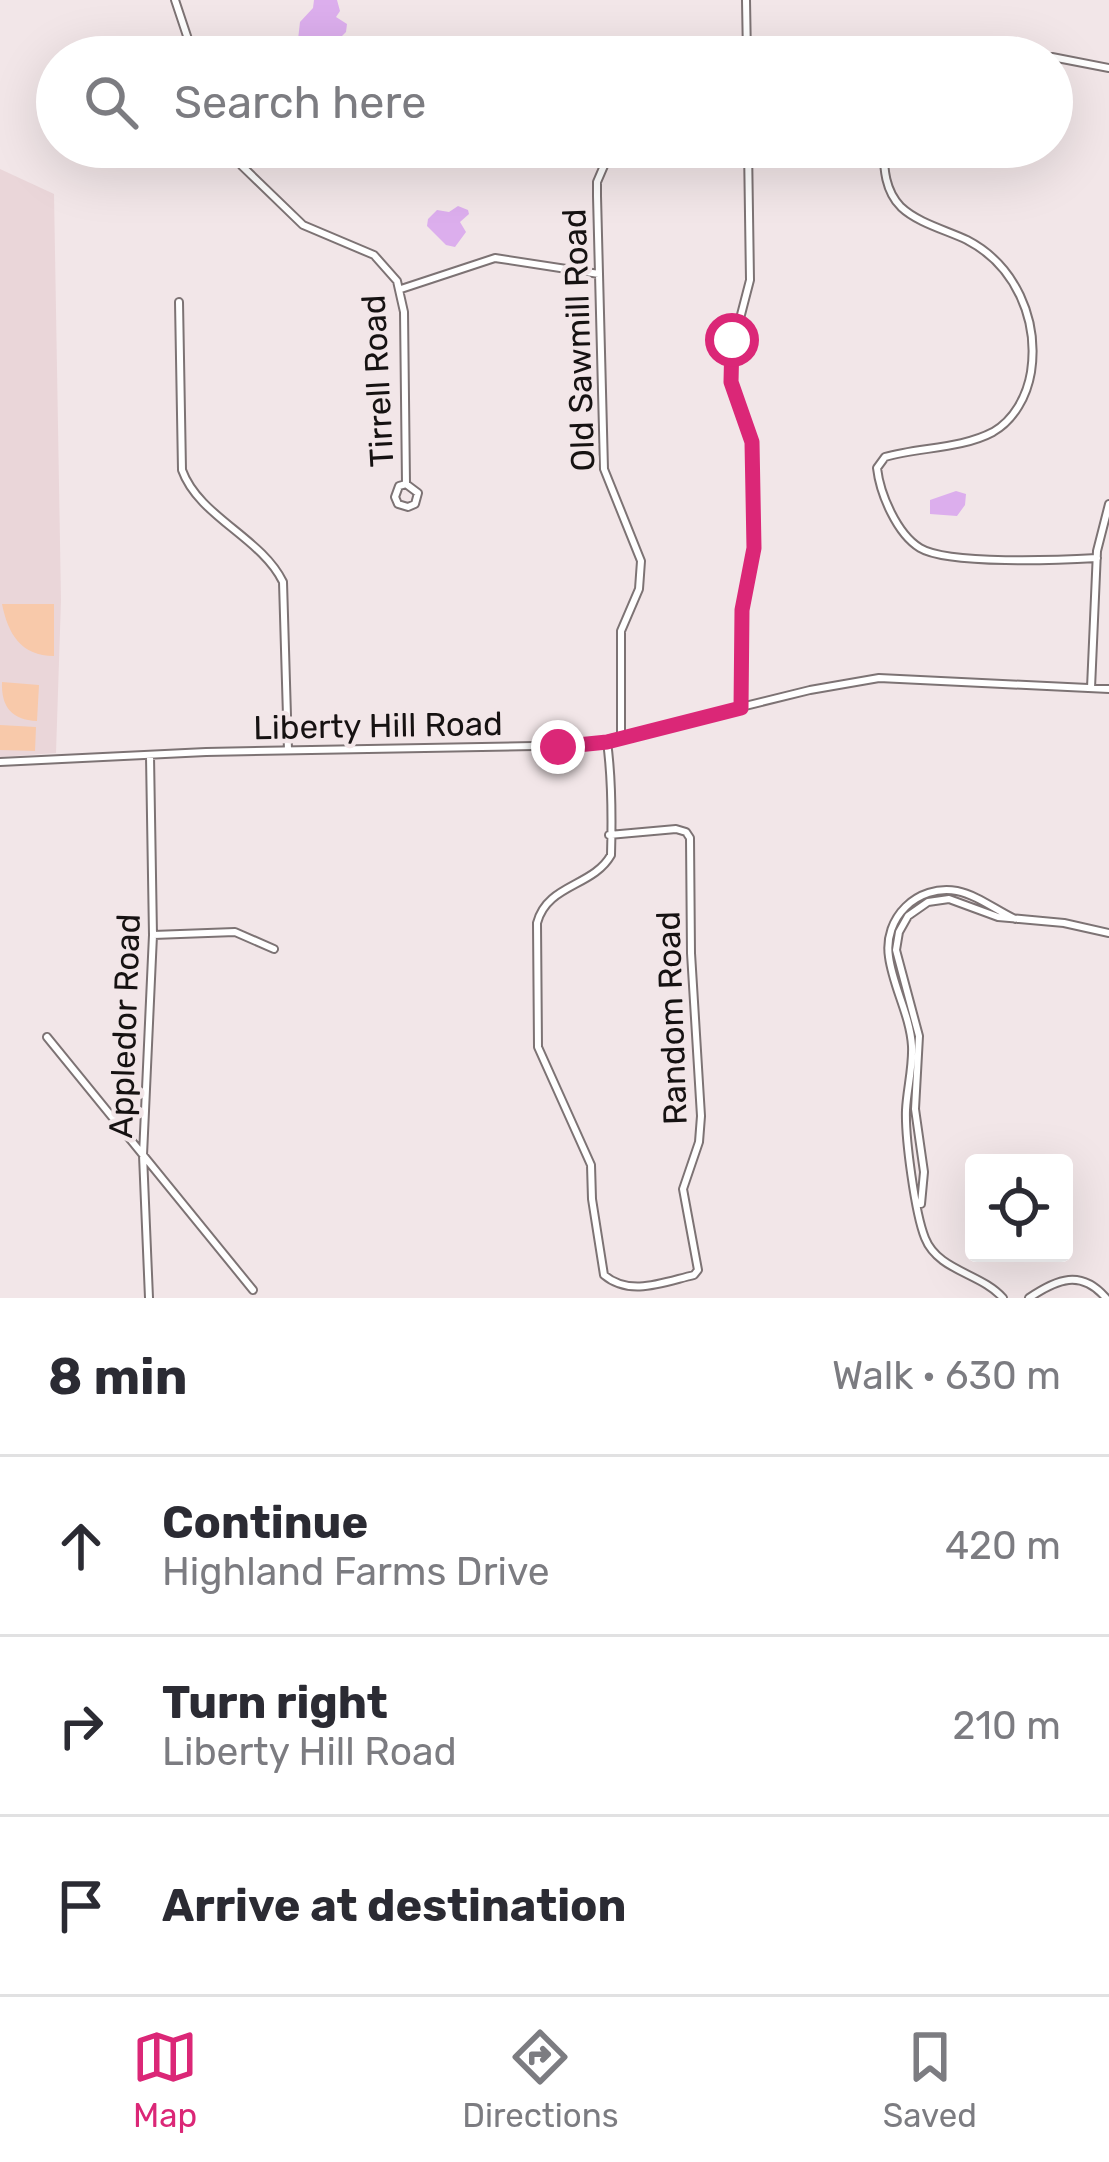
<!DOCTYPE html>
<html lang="en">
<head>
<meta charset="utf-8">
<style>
	body { margin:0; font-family:Rubik,sans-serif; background:#f7f7f7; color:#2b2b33 }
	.controls { position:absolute; right:36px; bottom:36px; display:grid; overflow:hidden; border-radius:12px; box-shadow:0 12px 48px #0002 }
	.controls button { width:108px; height:108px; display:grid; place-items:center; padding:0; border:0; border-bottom:3px solid #e1e1e2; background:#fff; color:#2b2b33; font:60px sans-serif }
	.stop { position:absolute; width:36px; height:36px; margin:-27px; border:9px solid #db2777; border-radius:50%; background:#fff }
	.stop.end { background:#db2777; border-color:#fff; box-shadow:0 3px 12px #0008 }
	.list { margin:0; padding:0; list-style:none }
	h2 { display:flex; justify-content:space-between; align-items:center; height:156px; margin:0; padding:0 48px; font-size:51px }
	h2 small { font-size:39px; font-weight:400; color:#7c7c81 }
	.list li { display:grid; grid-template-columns:78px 1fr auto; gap:36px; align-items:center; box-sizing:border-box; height:180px; padding:0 48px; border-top:3px solid #e1e1e2 }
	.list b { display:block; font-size:45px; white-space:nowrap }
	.list p { margin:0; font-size:39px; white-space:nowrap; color:#7c7c81 }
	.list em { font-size:39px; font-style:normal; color:#7c7c81 }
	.icon { flex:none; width:66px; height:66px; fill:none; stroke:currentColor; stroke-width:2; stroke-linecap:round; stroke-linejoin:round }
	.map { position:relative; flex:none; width:1109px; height:1298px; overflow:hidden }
	.search { position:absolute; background:#fff; box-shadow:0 12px 48px #0002; left:36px; right:36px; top:36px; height:132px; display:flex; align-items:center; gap:30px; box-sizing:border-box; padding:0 42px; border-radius:66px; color:#7c7c81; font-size:45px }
	.sheet { height:696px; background:#fff }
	nav { display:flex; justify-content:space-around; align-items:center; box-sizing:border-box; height:168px; border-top:3px solid #e1e1e2; background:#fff; font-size:33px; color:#7c7c81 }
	nav a { display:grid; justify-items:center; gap:6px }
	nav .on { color:#db2777 }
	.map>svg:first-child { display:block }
</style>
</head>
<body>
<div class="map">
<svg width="1109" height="1298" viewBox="0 0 1109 1298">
	<rect width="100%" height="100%" fill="#f2e6e8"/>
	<path fill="#ead6d9" d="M0,169L54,194L61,600L56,753L0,757Z"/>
	<path fill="#f8c9aa" d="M2,604H54V656C21,656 8,634 2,604Z
		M2,682L39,685L37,721C12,720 1,707 2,682Z
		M0,725L36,727L35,751L0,750Z"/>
	<path fill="#dcaeed" d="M314,0H337L340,11L336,17L347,24L346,32L321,57H296L300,22L313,8Z
		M458,206L468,210L469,214L460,222L466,232L455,247L446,245L427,226L428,219L437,210L449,212Z
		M956,491L966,494L965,505L957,516L930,514V500Z"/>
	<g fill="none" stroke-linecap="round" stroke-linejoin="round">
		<g stroke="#7d7374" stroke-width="10">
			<path id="minor" d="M175,0L194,57
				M746,0L747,57
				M672,57L747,56
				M959,57H1043
				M1052,57L1109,68
				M229,147L242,166L303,225L374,255L397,281L404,312L406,484L418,493L415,504L408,507L398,504L395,497L399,486L406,484
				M612,147L597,182V196L604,469L641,561L639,589L621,631V739
				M883,147C884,169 885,191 901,207C918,223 946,230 967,240C1015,265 1039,319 1031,372C1027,396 1014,420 993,432C961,449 919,447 885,457L877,468C880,494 897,534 920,548C948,565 1061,560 1097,558
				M401,289L495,258L599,274
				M179,302L182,470C199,517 261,537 283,582L288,750
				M1091,688L1097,551L1109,504
				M741,708L742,610L754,548L752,442L731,382L729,361L750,280L748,147
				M607,742C612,778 612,820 611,855C593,887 547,884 537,923L538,1047L591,1165L592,1199L604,1275C630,1297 664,1282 694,1275L698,1270L683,1189L699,1142L701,1116L691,953L690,838L686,832L676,829L609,835
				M0,762L206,752L586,745L810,690L879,678L1109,689
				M153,935L235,932L274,949
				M47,1037L253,1290
				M921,1204L924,1172L915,1109L919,1036L896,950L899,932L908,916L928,902L949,899L998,917L1064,923L1109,933
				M149,1298L143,1155L153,935L150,756
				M1003,1298C981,1273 938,1271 925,1238C915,1213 905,1138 906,1110C907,1089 913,1068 912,1046C910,1015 893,987 889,957C883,918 917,884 957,891C977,895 996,910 1015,919
				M1029,1298C1057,1279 1081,1269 1106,1298"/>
		</g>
		<use href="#minor" stroke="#fff" stroke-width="6"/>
	</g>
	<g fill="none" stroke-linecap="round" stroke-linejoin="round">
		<path stroke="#db2777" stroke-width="15" d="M558,747L607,742L741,708L742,610L754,548L752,442L731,382L732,340"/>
	</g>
	<g text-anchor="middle" stroke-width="9" stroke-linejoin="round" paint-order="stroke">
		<g font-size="33" fill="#161212" stroke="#f2e6e8">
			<text transform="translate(578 340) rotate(-92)" y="12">Old Sawmill Road</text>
			<text transform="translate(377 381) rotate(-93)" y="12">Tirrell Road</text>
			<text transform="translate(378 725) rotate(-1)" y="12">Liberty Hill Road</text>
			<text transform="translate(671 1018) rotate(-92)" y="12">Random Road</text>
			<text transform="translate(124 1026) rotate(-88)" y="12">Appledor Road</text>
		</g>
	</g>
</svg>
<div class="controls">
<button><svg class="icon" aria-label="locate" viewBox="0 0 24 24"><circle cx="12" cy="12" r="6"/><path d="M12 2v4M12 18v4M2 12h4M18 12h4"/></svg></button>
</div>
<div class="stop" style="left:732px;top:340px"></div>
<div class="stop end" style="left:558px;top:747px"></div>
<div class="search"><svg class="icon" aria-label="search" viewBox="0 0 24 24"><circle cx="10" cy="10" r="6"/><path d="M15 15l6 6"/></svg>Search here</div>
</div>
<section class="sheet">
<h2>8 min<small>Walk · 630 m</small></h2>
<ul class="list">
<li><svg class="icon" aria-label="ahead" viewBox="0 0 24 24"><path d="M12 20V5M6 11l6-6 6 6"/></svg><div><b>Continue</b><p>Highland Farms Drive</p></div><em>420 m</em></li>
<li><svg class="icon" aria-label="right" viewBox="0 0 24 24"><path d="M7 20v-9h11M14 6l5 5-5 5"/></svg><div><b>Turn right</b><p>Liberty Hill Road</p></div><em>210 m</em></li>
<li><svg class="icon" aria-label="arrive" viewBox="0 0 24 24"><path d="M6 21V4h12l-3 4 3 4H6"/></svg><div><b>Arrive at destination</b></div></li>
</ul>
</section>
<nav>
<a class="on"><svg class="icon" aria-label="map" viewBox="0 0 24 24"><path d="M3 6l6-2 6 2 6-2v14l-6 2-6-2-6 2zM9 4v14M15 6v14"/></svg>Map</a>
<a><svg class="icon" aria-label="directions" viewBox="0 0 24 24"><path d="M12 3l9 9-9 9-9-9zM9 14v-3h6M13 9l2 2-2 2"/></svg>Directions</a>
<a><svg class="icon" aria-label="saved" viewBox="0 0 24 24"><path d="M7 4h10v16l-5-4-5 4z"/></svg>Saved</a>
</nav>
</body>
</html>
